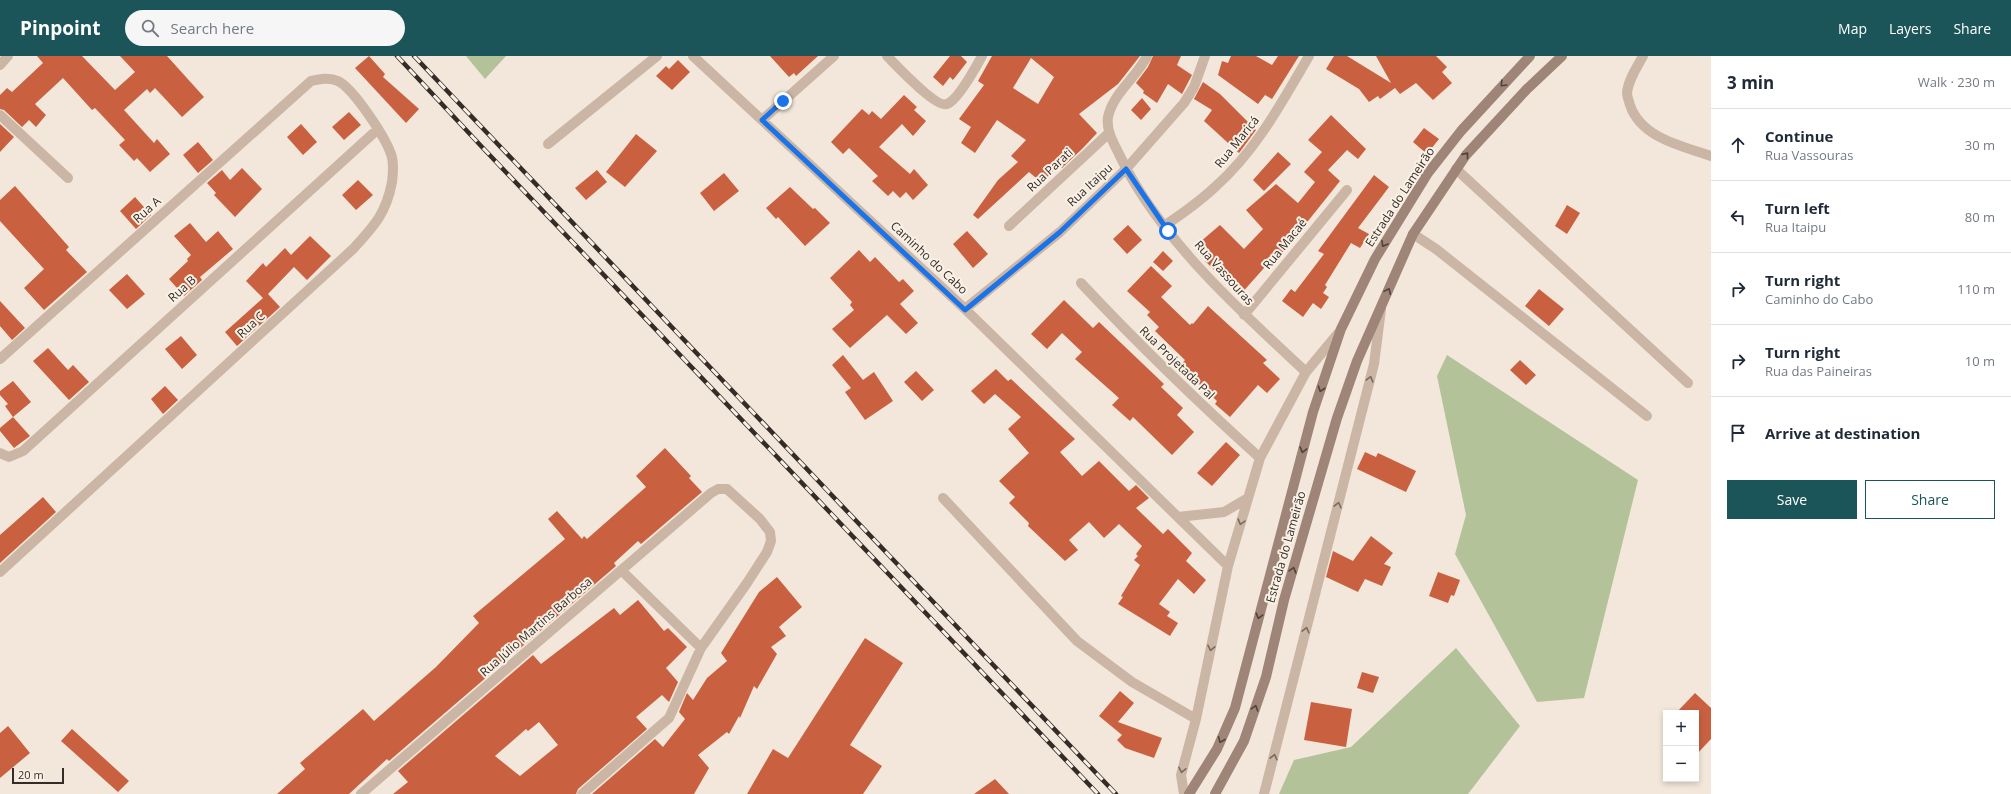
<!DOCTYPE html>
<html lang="en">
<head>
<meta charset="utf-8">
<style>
	body { margin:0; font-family:"Open Sans",sans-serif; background:#f6f6f7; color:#1f2937 }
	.controls { position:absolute; right:12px; bottom:12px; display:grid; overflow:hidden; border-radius:0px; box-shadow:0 2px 6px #0003 }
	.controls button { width:36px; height:36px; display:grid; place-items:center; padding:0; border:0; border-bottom:1px solid #e0e1e3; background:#fff; color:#1f2937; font:20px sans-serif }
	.scale { position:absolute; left:12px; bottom:10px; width:52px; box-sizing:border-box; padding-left:4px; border:2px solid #362c27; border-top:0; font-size:11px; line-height:14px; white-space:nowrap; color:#362c27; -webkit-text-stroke:3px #faf1e6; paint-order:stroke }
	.stop { position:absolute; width:12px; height:12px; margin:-9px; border:3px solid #1a73e8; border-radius:50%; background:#fff }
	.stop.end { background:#1a73e8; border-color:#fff; box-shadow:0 1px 4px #0008 }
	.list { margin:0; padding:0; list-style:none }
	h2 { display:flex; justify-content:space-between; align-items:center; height:52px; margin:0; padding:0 16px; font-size:17px }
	h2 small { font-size:13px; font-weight:400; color:#747a83 }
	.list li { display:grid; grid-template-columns:26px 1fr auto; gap:12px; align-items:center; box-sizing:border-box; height:72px; padding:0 16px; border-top:1px solid #e0e1e3 }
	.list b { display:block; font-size:15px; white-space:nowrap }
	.list p { margin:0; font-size:13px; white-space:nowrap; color:#747a83 }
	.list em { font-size:13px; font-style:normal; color:#747a83 }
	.actions { display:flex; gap:8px; padding:12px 16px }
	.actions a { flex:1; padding:9px 0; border:1px solid #1b5559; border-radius:0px; text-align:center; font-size:14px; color:#1b5559 }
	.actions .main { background:#1b5559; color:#fff }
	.icon { flex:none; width:22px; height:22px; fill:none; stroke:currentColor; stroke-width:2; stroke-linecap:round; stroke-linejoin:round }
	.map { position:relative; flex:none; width:1711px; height:738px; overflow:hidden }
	header { display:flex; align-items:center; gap:24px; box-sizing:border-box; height:56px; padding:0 20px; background:#1b5559; color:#fff }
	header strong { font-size:19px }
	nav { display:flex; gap:22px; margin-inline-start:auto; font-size:14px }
	.search { width:280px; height:36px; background:#f6f6f7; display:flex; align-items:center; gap:10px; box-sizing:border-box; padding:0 14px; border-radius:22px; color:#747a83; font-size:15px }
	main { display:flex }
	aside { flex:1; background:#fff }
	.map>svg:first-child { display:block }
</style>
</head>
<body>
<header>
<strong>Pinpoint</strong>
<div class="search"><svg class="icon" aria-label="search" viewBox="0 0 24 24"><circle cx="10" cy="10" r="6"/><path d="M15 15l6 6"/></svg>Search here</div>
<nav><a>Map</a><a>Layers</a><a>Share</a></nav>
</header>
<main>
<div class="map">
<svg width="1711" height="738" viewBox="0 0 1711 738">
	<rect width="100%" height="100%" fill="#f2e7da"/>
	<path fill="#b4c29a" d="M466,0H506L485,23Z
		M1447,299L1638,424L1584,642L1537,646L1455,498L1466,459L1437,320Z
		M1456,592L1520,670L1468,738H1279L1294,704L1351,691Z"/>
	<path fill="#c96141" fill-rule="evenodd" d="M37,0H82L115,34L135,16L120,0H167L204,41L182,61L155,32L150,37L147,33L124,54L154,87L157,83L170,98L150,116L137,102L134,105L119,89L125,84L95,52L92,54L63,22L35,48L46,59L36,71L29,64L22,71L4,54L0,53V39L7,32L12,36L43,7Z
		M369,0L385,18L383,21L419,53L406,67L355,12Z
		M770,0H818L796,20L794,17L789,21Z
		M950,0H961L967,6L953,24L950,21L943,30L933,21Z
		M992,0H1140L1118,28L1079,58L1097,77L1083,92L1062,112L1058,109L1042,127L1029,116L978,163L973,159L998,124L1018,106L1011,100L1026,84L997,64L975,97L961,87L971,71L959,63L984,29L978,25ZM1031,2L1054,21L1038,48L1013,32Z
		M1153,0H1181L1177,9L1192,19L1182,38L1168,28L1157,47L1143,37L1144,35L1136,27L1148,11Z
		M1231,0H1256L1272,9L1278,0H1299L1272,43L1265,39L1258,48L1218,19L1222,5L1228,7Z
		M1334,0H1347L1391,27L1376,0H1436L1447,11L1442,16L1452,27L1433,44L1416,27L1400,38L1395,32L1380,43L1378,40L1369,46L1359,33L1326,13Z
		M678,4L690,16L672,34L656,20L666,10L669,13Z
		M1203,26L1220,38L1256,74L1239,97L1204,65L1212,54L1194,43Z
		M904,39L917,51L914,54L926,65L913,80L902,68L879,91L910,118L914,113L928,129L913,144L906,136L900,142L893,135L888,140L872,125L878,120L849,92L843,98L831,86L862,53L869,59L872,55L881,63Z
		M1142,42L1151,53L1141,64L1131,54Z
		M349,56L361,69L344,84L332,71Z
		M1331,59L1366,93L1358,103L1347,94L1328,114L1340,125L1276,205L1273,202L1240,239L1205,205L1212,199L1200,186L1220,169L1244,193L1263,173L1246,154L1276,128L1298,147L1315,126L1304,116L1322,96L1308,84Z
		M0,68L14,81L0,96Z
		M301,68L317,86L303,99L287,81Z
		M1424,72L1439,83L1427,98L1413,86Z
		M636,78L657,95L625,131L606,116Z
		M198,86L213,104L198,117L183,99Z
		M1278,96L1291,108L1264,135L1253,124Z
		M242,112L262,133L235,161L214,139L216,137L207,127L222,114L230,124Z
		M597,114L607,126L586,144L575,132Z
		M724,117L739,135L714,155L700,137Z
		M1374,119L1389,131L1358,172L1369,178L1360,192L1351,187L1325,229L1327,231L1323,237L1329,241L1321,253L1313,247L1303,261L1282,245L1291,233L1295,236L1324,198L1318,195Z
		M358,124L373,139L356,154L342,139Z
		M15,130L69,191L66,194L87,216L44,254L24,232L44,213L0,165V144Z
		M790,131L813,153L815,152L830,167L805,190L778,161L776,163L766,152Z
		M135,141L151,159L136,173L120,155Z
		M1567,149L1580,157L1567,178L1555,170Z
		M190,167L206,186L218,175L233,193L200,221L202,224L184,240L169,223L188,205L187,203L191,199L174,180Z
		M1128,169L1142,184L1127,198L1113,183Z
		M967,175L988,198L973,212L953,188Z
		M310,180L331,200L307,224L294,211L268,238L280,251L237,290L225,276L263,242L246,225L263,207L266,211L285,192L291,199Z
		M859,194L870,206L875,201L899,226L903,223L914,235L900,248L918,267L906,278L887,259L850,292L832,273L854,254L850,249L852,246L830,222Z
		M1163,195L1173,205L1163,215L1153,206Z
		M1151,210L1172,230L1161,241L1190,269L1192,267L1193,268L1208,250L1267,304L1263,307L1280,323L1267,337L1258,329L1230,361L1215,348L1217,345L1180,310L1185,304L1155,275L1159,271L1147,259L1150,256L1127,235Z
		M127,218L145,238L127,253L109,234Z
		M1539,233L1564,253L1549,270L1525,250Z
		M1064,244L1093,272L1099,266L1164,328L1161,331L1183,352L1177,359L1194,376L1172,399L1133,361L1130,365L1112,349L1119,342L1075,303L1082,296L1062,277L1047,293L1031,278Z
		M0,245L25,272L12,284L0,270Z
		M181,280L197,299L182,313L165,293Z
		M48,292L68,314L73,309L89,326L69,344L33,305Z
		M843,299L863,324L874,316L893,345L865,364L845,336L851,332L832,309Z
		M1520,304L1536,319L1526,329L1510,314Z
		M996,313L1008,325L1011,323L1075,383L1060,396L1082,420L1099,405L1129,435L1136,429L1149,442L1136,452L1163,478L1168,473L1192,497L1186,505L1206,524L1194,538L1178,523L1159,548L1170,556L1167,560L1178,567L1170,580L1118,548L1123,541L1121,540L1140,509L1134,504L1138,500L1136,498L1142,490L1119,468L1104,482L1089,466L1069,484L1078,494L1065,505L1028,470L1029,467L1009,447L1015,441L999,425L1029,397L1008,373L1021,361L995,338L984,348L971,335Z
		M916,315L934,334L922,345L904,326Z
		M13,325L31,346L13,361L5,350L8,348L0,339V335Z
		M165,330L178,344L163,358L151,343Z
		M13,361L30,380L14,392L0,375V372Z
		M1226,386L1240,399L1212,430L1197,417Z
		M665,392L691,420L689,422L702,436L641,488L638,485L614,507L616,510L389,705L387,703L349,738H277L305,713L300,707L363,653L374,665L436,611L479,567L473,560L565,483L548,463L557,455L582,483L584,480L587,483L646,431L636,420Z
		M1365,396L1376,401L1378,397L1416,415L1406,436L1357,413Z
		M43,441L56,456L0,507V479Z
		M1371,480L1393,497L1384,508L1391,511L1382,530L1365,523L1358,536L1326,521L1333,495L1353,505Z
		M1438,516L1460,524L1454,540L1451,539L1448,547L1429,540Z
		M777,521L802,551L779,571L786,580L771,591L777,598L757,633L754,630L740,662L739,660L729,678L727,676L698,699L709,712L694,738H592L655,683L663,691L685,663L679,656L687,637L693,644L707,622L727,605L721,597L759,536Z
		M638,544L664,575L668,572L687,591L666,612L678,626L669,646L662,639L636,661L647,673L578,733L576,738H393L408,726L398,715L533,599L541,608L614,552L620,559ZM539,666L558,689L520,720L495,700L526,673L528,675Z
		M865,582L903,607L850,689L882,710L863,738H747L773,693L788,702Z
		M1362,616L1379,621L1373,637L1357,632Z
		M1120,635L1134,647L1118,666L1162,682L1154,702L1125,692L1117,684L1122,679L1099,660Z
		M1695,637L1711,652V683L1696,699V657H1676Z
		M1311,646L1352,653L1346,691L1304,684Z
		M8,670L30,697L0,722V677Z
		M72,673L129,725L118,736L61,685Z
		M995,723L1009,738H974Z"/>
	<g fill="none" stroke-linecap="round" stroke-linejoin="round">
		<path stroke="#cbb6a6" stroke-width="10" d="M693,0L965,253L1228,510
			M887,0C896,9 936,52 947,48C958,44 976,11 982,0
			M1147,0C1137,21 1113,37 1108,61C1106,74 1113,86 1119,98C1158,181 1240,255 1306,316
			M1643,0C1637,11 1628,24 1627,37C1627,41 1629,45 1630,49C1641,82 1682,90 1711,100
			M0,9L8,0
			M0,59L68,122
			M762,64L834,0
			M548,88L657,0
			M1456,113L1688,327
			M1009,170L1109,77
			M1164,170C1182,158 1199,146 1215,131C1256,95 1282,46 1309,0
			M1413,178L1436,193L1647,360
			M1081,227C1138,288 1198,346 1260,402
			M965,253L1060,176L1126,113L1184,47L1194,31L1205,0
			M1244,259L1347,134
			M0,303L311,25C320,23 329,21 338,25C354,33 385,81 391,98C394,106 393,118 392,126C386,158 374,170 353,193L0,516
			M0,397L9,401L23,395L378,73
			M943,442L1077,585L1132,626L1196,663
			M1178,461L1224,456L1248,442
			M621,514L701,592
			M361,738L711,437L718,433H727L760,463L770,476L771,485L767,496L747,527L701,592L669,662L582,738
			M1184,738L1181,719L1196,663L1228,510L1260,402L1306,316L1340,275
			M1264,738L1374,308L1381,253"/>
		<path stroke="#9e8577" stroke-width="10" d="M1189,738L1217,693L1235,652L1313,356L1341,273L1375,203L1428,117L1461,75L1530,0
			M1215,738L1244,685L1266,621L1284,544L1337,362L1357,305L1413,178L1466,99L1527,33L1562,0"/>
		<g stroke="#362c27" stroke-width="4.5">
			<path id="rail" d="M397,0L482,91L1098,738
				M414,0L1116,738"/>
		</g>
		<use href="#rail" stroke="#faf1e6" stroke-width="3" stroke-dasharray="9" stroke-linecap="butt"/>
	</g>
	<defs><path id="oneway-chevron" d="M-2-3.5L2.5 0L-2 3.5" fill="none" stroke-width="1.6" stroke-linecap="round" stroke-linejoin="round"/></defs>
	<g stroke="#50423b">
		<use href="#oneway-chevron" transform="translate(1503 28) rotate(134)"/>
		<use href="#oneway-chevron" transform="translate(1466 99) rotate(-51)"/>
		<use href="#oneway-chevron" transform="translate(1384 188) rotate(120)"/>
		<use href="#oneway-chevron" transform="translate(1388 235) rotate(-66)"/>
		<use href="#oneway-chevron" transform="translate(1321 333) rotate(109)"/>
		<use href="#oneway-chevron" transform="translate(1303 394) rotate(105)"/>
		<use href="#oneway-chevron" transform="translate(1293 514) rotate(-74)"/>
		<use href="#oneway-chevron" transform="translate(1259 560) rotate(105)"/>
		<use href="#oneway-chevron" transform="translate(1255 652) rotate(-72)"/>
		<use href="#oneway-chevron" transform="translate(1221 684) rotate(112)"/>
	</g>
	<g stroke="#796a60">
		<use href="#oneway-chevron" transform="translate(1370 323) rotate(-75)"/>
		<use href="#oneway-chevron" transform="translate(1338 449) rotate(-76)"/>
		<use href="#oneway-chevron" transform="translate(1241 466) rotate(106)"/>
		<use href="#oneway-chevron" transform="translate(1306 574) rotate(-76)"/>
		<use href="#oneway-chevron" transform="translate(1211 592) rotate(102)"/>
		<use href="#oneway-chevron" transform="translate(1274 701) rotate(-76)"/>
		<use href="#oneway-chevron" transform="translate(1182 714) rotate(102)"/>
	</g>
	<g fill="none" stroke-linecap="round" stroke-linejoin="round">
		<path stroke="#1a73e8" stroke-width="5" d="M783,45L762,64L965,254L1060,176L1126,113L1168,175"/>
	</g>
	<g text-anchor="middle" stroke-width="4" stroke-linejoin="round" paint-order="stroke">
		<g font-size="12" fill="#362c27" stroke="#faf1e6">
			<text transform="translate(1237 86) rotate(-51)" y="4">Rua Maricá</text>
			<text transform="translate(1050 114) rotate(-43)" y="4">Rua Parati</text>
			<text transform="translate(1090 129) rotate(-43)" y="4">Rua Itaipu</text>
			<text transform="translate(1400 141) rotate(-57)" y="4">Estrada do Lameirão</text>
			<text transform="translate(147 154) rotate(-42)" y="4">Rua A</text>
			<text transform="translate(1285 188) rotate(-51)" y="4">Rua Macaé</text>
			<text transform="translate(929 202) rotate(43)" y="4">Caminho do Cabo</text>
			<text transform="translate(1224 217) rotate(48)" y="4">Rua Vassouras</text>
			<text transform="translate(182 233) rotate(-42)" y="4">Rua B</text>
			<text transform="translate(251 269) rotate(-42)" y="4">Rua C</text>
			<text transform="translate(1177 307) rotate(44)" y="4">Rua Projetada Pal</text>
			<text transform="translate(1286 491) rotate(-74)" y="4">Estrada do Lameirão</text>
			<text transform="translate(536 571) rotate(-41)" y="4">Rua Júlio Martins Barbosa</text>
		</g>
	</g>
</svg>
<div class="controls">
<button>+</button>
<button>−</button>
</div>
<div class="scale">20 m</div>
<div class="stop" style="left:1168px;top:175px"></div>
<div class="stop end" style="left:783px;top:45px"></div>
</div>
<aside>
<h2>3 min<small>Walk · 230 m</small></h2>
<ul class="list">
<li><svg class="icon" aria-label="ahead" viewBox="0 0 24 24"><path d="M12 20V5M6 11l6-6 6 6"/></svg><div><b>Continue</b><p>Rua Vassouras</p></div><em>30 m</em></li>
<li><svg class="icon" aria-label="left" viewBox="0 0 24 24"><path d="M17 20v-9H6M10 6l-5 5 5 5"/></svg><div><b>Turn left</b><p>Rua Itaipu</p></div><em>80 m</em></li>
<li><svg class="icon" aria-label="right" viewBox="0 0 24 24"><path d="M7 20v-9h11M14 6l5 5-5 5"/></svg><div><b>Turn right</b><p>Caminho do Cabo</p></div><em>110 m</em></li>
<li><svg class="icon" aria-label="right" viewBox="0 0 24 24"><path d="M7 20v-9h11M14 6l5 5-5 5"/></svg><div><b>Turn right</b><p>Rua das Paineiras</p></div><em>10 m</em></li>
<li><svg class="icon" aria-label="arrive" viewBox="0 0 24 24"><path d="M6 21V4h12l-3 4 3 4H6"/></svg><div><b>Arrive at destination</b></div></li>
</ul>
<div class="actions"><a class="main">Save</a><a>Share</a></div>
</aside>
</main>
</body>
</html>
